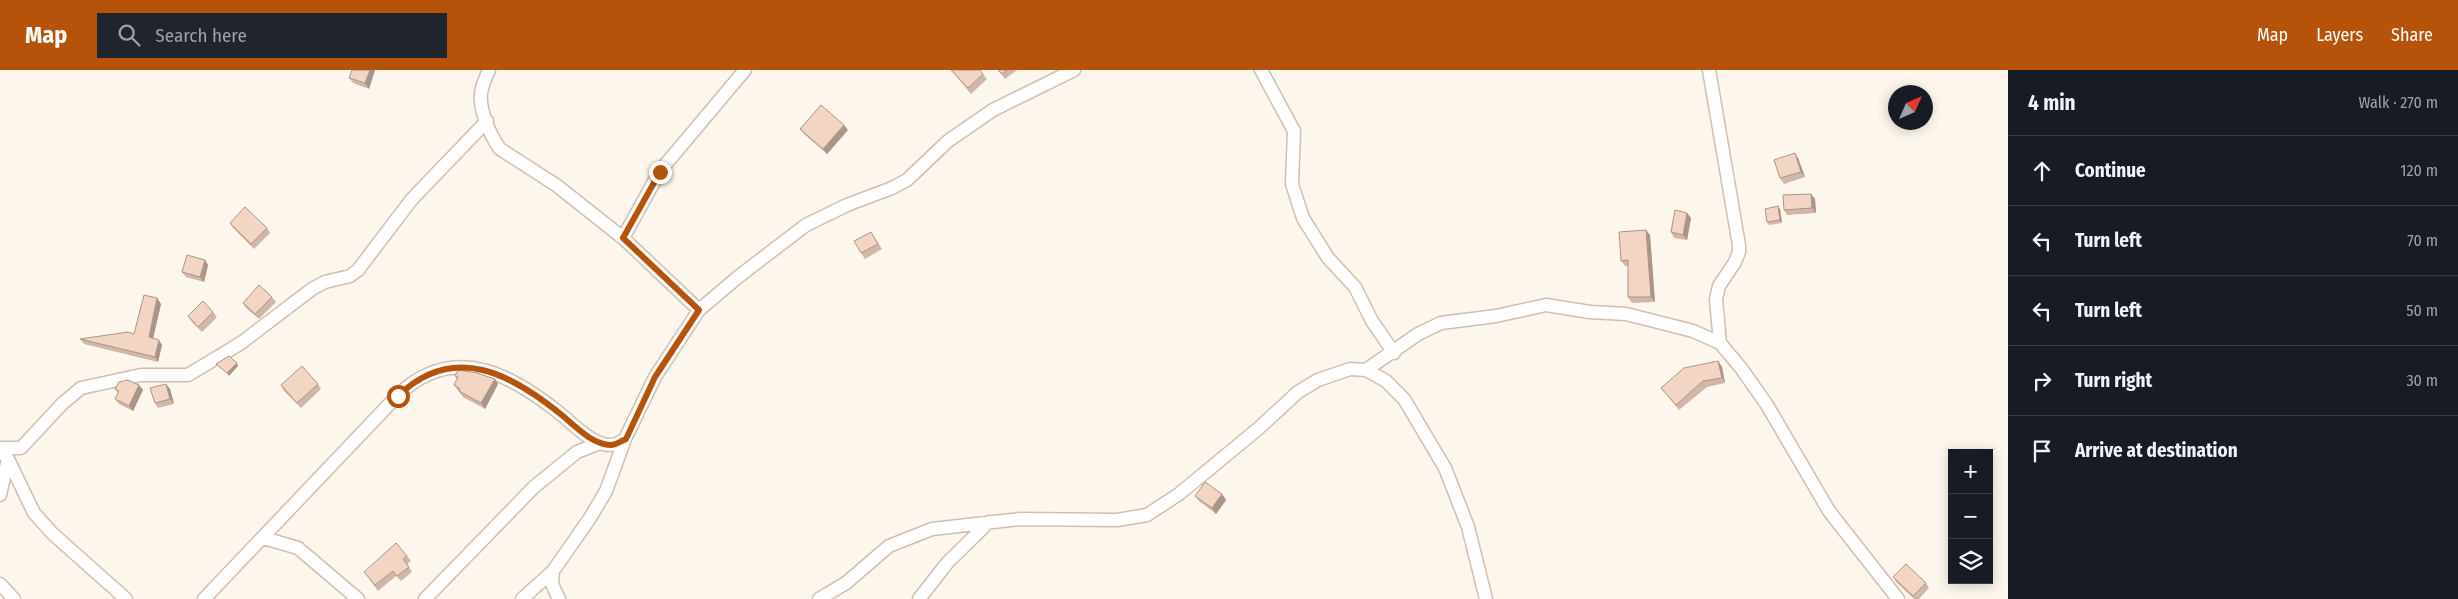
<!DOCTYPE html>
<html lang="en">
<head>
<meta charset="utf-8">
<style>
	body { margin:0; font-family:"Fira Sans Condensed",sans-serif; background:#20242c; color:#f1f3f6 }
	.controls { position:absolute; right:15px; bottom:15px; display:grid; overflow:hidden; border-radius:0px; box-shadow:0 2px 12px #0003 }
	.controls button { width:45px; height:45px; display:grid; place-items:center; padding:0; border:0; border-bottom:1px solid #363941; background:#171b24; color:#f1f3f6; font:25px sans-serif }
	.compass { position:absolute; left:1888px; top:15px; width:45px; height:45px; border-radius:50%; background:#171b24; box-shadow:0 2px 12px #0003; rotate:45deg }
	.stop { position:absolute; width:15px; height:15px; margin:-11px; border:4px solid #b45309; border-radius:50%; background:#fff }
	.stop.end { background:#b45309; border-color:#fff; box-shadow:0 1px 5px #0008 }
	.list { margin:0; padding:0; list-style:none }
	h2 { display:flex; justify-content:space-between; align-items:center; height:65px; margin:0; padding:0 20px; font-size:21px }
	h2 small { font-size:16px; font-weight:400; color:#9ea1a6 }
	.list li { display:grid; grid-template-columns:32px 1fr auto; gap:15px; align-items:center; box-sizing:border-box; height:70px; padding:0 20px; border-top:1px solid #363941 }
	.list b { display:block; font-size:19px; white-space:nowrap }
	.list em { font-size:16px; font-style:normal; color:#9ea1a6 }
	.icon { flex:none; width:28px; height:28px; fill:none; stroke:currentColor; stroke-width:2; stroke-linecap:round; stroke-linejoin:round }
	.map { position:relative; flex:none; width:2008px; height:529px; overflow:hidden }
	header { display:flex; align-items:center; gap:30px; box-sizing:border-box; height:70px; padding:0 25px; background:#b45309; color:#fff }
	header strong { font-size:24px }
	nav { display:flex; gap:28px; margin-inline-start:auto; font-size:18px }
	.search { width:350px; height:45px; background:#20242c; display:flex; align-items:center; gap:12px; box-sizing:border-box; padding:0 18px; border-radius:0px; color:#9ea1a6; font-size:19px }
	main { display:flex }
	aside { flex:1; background:#171b24 }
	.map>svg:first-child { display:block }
</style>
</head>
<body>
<header>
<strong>Map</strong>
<div class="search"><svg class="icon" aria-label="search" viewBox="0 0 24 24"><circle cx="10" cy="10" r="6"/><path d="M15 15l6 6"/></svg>Search here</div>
<nav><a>Map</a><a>Layers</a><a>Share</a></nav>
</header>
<main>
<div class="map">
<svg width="2008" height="529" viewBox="0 0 2008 529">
	<rect width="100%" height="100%" fill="#fdf6ec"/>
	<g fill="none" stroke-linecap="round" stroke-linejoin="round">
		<g stroke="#d1beb0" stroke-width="15">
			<path id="street" d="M489,0C486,7 482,15 481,23C479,40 490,65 500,79L556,115L623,168L699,240
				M1261,0L1294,61L1292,114L1303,148L1328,188L1355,217L1372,251L1394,283
				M1709,0L1739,175V182L1735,192L1719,216L1716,229L1720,273L1741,298L1767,335L1829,441L1898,529
				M623,168L660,101L745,0
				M1366,300L1418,264L1441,253L1496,246L1546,235L1590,242L1626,244L1650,250L1693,261L1720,273
				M0,378H21L62,334L81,318L141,305H188L241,273L312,219L325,212L350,206L358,200L412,129L487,51
				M0,380L8,389L34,443L53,464L126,529
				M0,425L8,389
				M264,468L298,478L358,529
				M553,501L552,514L559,529
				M0,514L14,529
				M204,529L398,325C454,272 512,304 563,346C576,357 593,375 611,375C616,375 621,371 625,369
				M425,529L534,417L577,382L600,373
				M522,529L553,501L590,448L606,421L625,369L655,307L699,240L738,207L806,155L847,135L892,118L907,110L948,71L993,40L1074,0
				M819,529L846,513L889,476L932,459L1020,449L1117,450L1147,445L1179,424L1259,358L1298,322L1318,310L1350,299L1366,300L1386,311L1404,329L1445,398L1468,457L1486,529
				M919,529L948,492L989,452"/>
		</g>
		<use href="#street" stroke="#fff" stroke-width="12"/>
	</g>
	<path fill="#d1b7a8" d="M352,0H375L369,19L353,13L349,8Z
		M951,0L983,4L987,9L971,24Z
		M998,0H1017L1005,9Z
		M800,59L848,60L827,84L804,64Z
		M1798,88L1805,107L1784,114L1780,108Z
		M1811,124L1815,129L1816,143L1787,145L1784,140Z
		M1778,136L1780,139L1782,153L1769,155L1767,152Z
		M1687,143L1691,148L1687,170L1674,168L1671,162Z
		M230,153L267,158L270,163L254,179L233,158Z
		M1646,160L1650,165L1655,232L1632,233L1628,227V196H1625L1621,191Z
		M871,162L882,179L865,189L861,183Z
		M205,190L208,195L204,212L186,207L182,202Z
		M272,227L276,232L259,249L246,238L243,233Z
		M161,234L153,268L162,275L158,292L84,274L80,269L134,264Z
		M213,242L217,247L202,262L192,252L188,246Z
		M1718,291L1722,297L1725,313L1707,317L1679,340L1661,318Z
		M455,306L495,309L498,314L485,339L463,327L454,315L457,309Z
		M166,314L170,319L174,334L158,338L155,333Z
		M318,314L321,319L301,338L284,321L281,315Z
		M139,315L143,320L133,341L119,334L115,329L118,323L115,319Z
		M1222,424L1226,430L1216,444L1199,431L1195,426Z
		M407,486L411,491L407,494L412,502L401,511L396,506L378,521L364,502Z
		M1893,507L1926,513L1929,518L1919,529H1914L1897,513Z"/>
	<path fill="#aa9588" d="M370,0H375L369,19L365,13Z
		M844,55L848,60L827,84L823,79Z
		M1795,83L1798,88L1805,107L1801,102Z
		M1811,124L1815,129L1816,143L1812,138Z
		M1778,136L1780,139L1782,153L1780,150Z
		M1687,143L1691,148L1687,170L1683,165Z
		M1646,160L1650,165L1655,232L1651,227Z
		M205,190L208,195L204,212L200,207Z
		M157,228L161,234L152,273L149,267Z
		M159,270L162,275L158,292L155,287Z
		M1718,291L1722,297L1725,313L1722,308Z
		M237,293L238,296L229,306L227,303Z
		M495,309L498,314L485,339L481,333Z
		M166,314L170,319L174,334L170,329Z
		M139,315L143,320L133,341L129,336Z
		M1222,424L1226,430L1216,444L1212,438Z"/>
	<path fill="#f3d5c3" stroke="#aa9588" d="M352,0H370L365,13L349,8Z
		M951,0H980L983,4L968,18Z
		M998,0H1007L1002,4Z
		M821,35L844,55L823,79L800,59Z
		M1795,83L1801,102L1780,108L1774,90Z
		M1811,124L1812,138L1784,140L1783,125Z
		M1778,136L1780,150L1767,152L1765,139Z
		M245,137L267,158L251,174L230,153Z
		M1675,140L1687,143L1683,165L1671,162Z
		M1646,160L1651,227H1628V190L1621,191L1619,162Z
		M871,162L878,174L861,183L854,171Z
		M187,185L205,190L200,207L182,202Z
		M259,215L272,227L255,244L243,233Z
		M144,225L157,228L149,267L159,270L155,287L80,269L128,262L134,264Z
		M203,231L213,242L198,257L188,246Z
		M229,286L237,293L227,303L216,294Z
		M1718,291L1722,308L1703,311L1676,335L1661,318L1684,298Z
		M302,296L318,314L297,333L281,315Z
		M458,300L477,303L495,309L481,333L459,321L460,319L454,315L458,307L455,306Z
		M128,310L139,315L129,336L115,329L119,321L115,319L119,312Z
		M166,314L170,329L155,333L150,318Z
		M1205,412L1222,424L1212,438L1195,426Z
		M396,473L407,486L403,489L409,497L397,506L393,501L375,515L364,502Z
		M1906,494L1926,513L1913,526L1893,507Z"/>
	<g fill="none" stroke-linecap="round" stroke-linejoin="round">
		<path stroke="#b45309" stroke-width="6" d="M398,326C454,272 512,304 563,346C576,357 593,375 611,375C616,375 621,371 626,369L655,307L699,240L623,168L660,102"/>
	</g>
</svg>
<div class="controls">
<button>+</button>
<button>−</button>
<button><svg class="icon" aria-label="layers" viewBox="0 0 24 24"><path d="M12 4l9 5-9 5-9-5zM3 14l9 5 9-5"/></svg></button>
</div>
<svg class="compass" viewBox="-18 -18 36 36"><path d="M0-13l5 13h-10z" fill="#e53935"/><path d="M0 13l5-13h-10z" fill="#9ea1a6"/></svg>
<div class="stop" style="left:398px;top:326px"></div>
<div class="stop end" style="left:660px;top:102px"></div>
</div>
<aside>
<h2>4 min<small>Walk · 270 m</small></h2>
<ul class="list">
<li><svg class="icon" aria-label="ahead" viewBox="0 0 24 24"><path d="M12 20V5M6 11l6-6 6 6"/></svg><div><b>Continue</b></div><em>120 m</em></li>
<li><svg class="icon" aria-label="left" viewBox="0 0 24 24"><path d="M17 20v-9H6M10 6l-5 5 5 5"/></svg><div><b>Turn left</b></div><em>70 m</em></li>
<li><svg class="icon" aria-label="left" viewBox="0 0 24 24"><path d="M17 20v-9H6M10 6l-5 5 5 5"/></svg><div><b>Turn left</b></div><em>50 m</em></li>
<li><svg class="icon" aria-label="right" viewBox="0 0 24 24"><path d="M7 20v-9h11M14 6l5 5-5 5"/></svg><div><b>Turn right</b></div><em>30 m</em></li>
<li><svg class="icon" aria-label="arrive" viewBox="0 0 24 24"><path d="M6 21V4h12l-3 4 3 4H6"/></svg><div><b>Arrive at destination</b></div></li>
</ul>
</aside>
</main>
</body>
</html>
